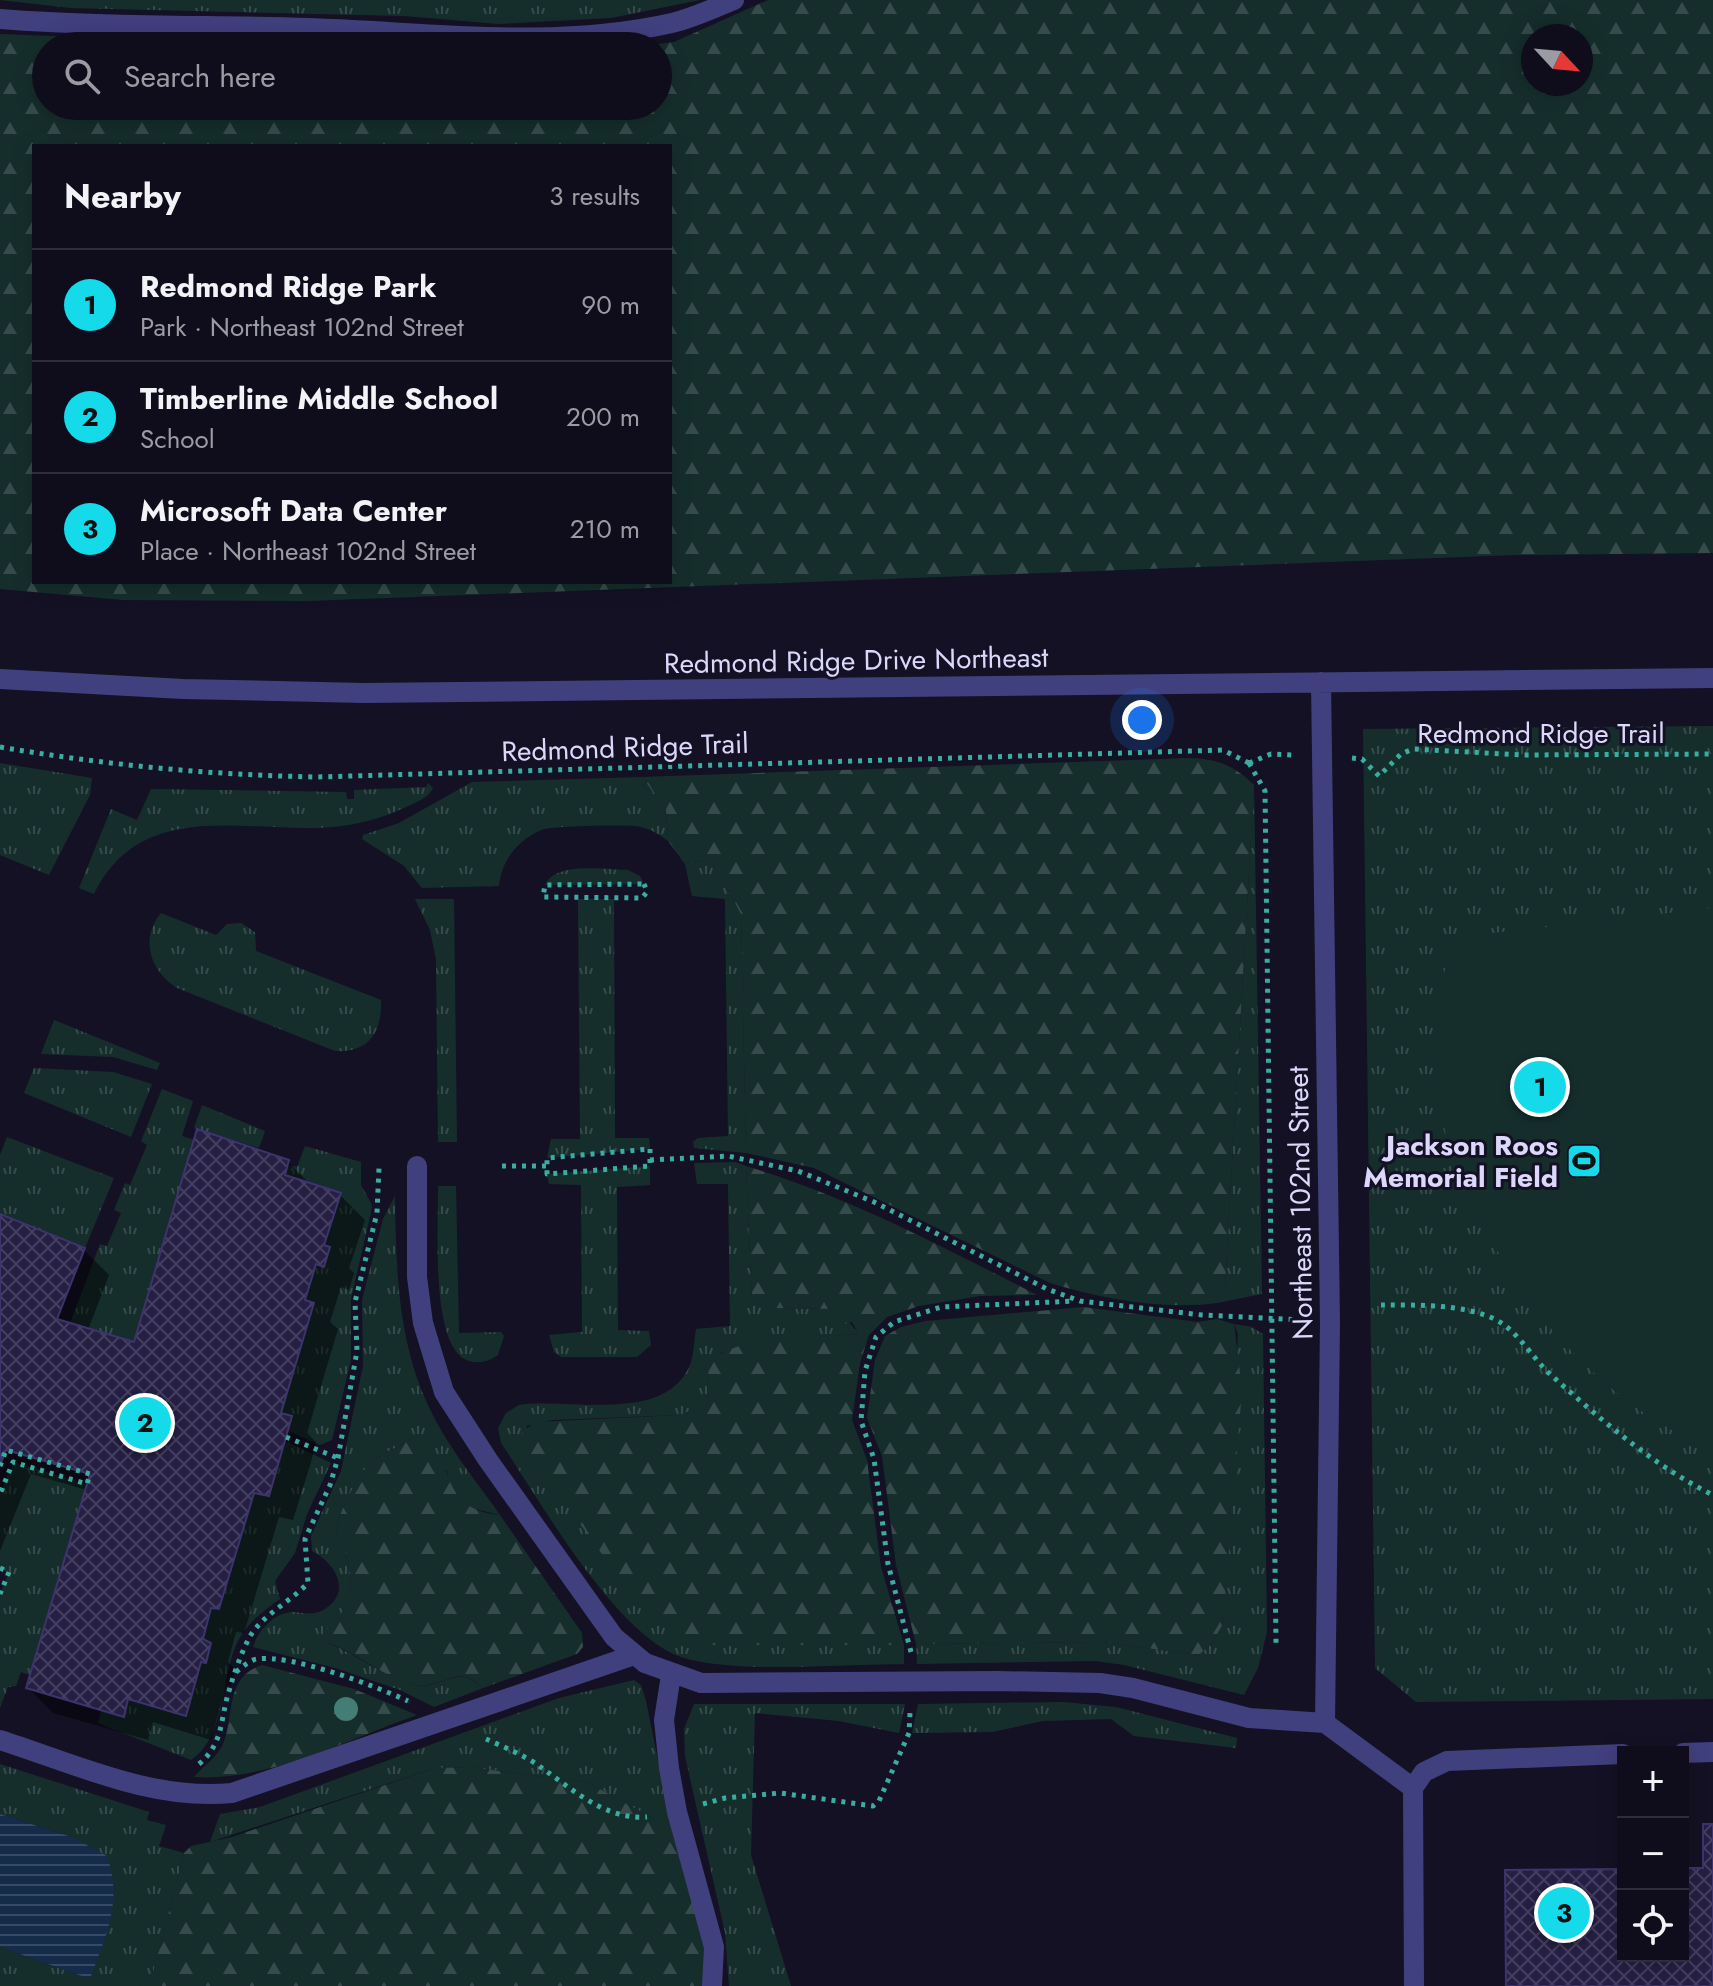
<!DOCTYPE html>
<html lang="en">
<head>
<meta charset="utf-8">
<style>
	body { margin:0; font-family:Jost,sans-serif; background:#1d1b28; color:#f1f3f6 }
	.controls { position:absolute; right:24px; bottom:24px; display:grid; overflow:hidden; border-radius:0px; box-shadow:0 4px 20px #0003 }
	.controls button { width:72px; height:72px; display:grid; place-items:center; padding:0; border:0; border-bottom:2px solid #2f2d3a; background:#0f0d1b; color:#f1f3f6; font:40px sans-serif }
	.compass { position:absolute; left:1521px; top:24px; width:72px; height:72px; border-radius:50%; background:#0f0d1b; box-shadow:0 4px 20px #0003; rotate:116deg }
	.you { position:absolute; left:1142px; top:720px; width:28px; height:28px; margin:-20px; border:6px solid #fff; border-radius:50%; background:#1a73e8; box-shadow:0 0 0 12px #1a73e833 }
	.badge { display:grid; place-items:center; width:52px; height:52px; border-radius:50%; background:#15daea; color:#111; font-size:26px; font-weight:700 }
	.pin { position:absolute; translate:-50% -50%; border:4px solid #fff; box-shadow:0 2px 8px #0006 }
	.list { margin:0; padding:0; list-style:none }
	h2 { display:flex; justify-content:space-between; align-items:center; height:104px; margin:0; padding:0 32px; font-size:34px }
	h2 small { font-size:26px; font-weight:400; color:#9b9ca3 }
	.list li { display:grid; grid-template-columns:52px 1fr auto; gap:24px; align-items:center; box-sizing:border-box; height:112px; padding:0 32px; border-top:2px solid #2f2d3a }
	.list b { display:block; font-size:30px; white-space:nowrap }
	.list p { margin:0; font-size:26px; white-space:nowrap; color:#9b9ca3 }
	.list em { font-size:26px; font-style:normal; color:#9b9ca3 }
	.icon { flex:none; width:44px; height:44px; fill:none; stroke:currentColor; stroke-width:2; stroke-linecap:round; stroke-linejoin:round }
	.map { position:relative; flex:none; width:1713px; height:1986px; overflow:hidden }
	.search { position:absolute; background:#0f0d1b; box-shadow:0 4px 20px #0003; left:32px; top:32px; width:640px; height:88px; display:flex; align-items:center; gap:20px; box-sizing:border-box; padding:0 28px; border-radius:44px; color:#9b9ca3; font-size:30px }
	.panel { position:absolute; background:#0f0d1b; box-shadow:0 4px 20px #0003; left:32px; top:144px; width:640px; height:440px; border-radius:0px }
	.map>svg:first-child { display:block }
</style>
</head>
<body>
<div class="map">
<svg width="1713" height="1986" viewBox="0 0 1713 1986">
	<defs>
		<pattern id="grass-tufts" width="24" height="20" patternUnits="userSpaceOnUse" patternTransform="scale(2)"><rect width="24" height="20" fill="#152e2c"/><path d="M3 7l-1-3M5 7V3M7 7l1-3M15 17l-1-3M17 17v-4M19 17l1-3" fill="none" stroke="#364c4c"/></pattern>
		<pattern id="forest-firs" width="22" height="20" patternUnits="userSpaceOnUse" patternTransform="scale(2)"><rect width="22" height="20" fill="#152e2c"/><path d="M5 1l3.5 6h-7zM16 11l3.5 6h-7z" fill="#364c4c"/></pattern>
		<pattern id="water-rules" width="6" height="5" patternUnits="userSpaceOnUse" patternTransform="scale(2)"><rect width="6" height="5" fill="#152b4a"/><path d="M0 2.5h6" fill="none" stroke="#364965"/></pattern>
		<pattern id="building-cross-hatch" width="8" height="8" patternUnits="userSpaceOnUse" patternTransform="scale(2)"><rect width="8" height="8" fill="#251f43"/><path d="M0 0l8 8M0 8l8-8" fill="none" stroke="#443f5f"/></pattern>
	</defs>
	<rect width="100%" height="100%" fill="#141124"/>
	<path fill="url(#grass-tufts)" d="M0,0H700L611,18L499,24L404,16L71,8Z
		M1713,726V1699L1416,1702L1375,1668L1363,729Z
		M0,763L92,778L90,795L49,875L0,855Z
		M642,777L666,810L668,841C660,835 651,829 641,827C630,824 550,826 541,830C518,840 501,861 499,886L422,888L404,866L362,839L363,835L399,823L472,782Z
		M428,783L433,788C429,798 414,803 404,808C382,818 357,825 333,827C247,834 142,796 94,894L79,888L111,809L137,820L151,789L346,792L347,799H354V790L426,787Z
		M1254,785L1262,1294L1217,1303L1225,1286Z
		M705,861L716,868L741,914L746,1153L694,1148L693,1142L698,1138L728,1136L725,899L692,896L685,864Z
		M628,870L640,876L644,884L545,885C556,861 605,870 628,870Z
		M415,899H454L457,1142H438L436,959L430,930Z
		M578,899H614L615,1138H649L650,1149L547,1158L551,1139H580Z
		M161,913L216,935L227,924L241,923L255,932L256,951L381,1000C382,1031 370,1053 335,1051L177,988C151,972 139,939 161,913Z
		M54,1020L160,1063L157,1070L113,1057L41,1054Z
		M34,1068L113,1072L152,1084L131,1137L24,1093Z
		M162,1089L193,1101L182,1136L194,1140L134,1342L70,1323L100,1244L107,1246L121,1213L114,1210L125,1183L130,1185L147,1145L141,1141Z
		M202,1105L265,1131L259,1148L194,1128Z
		M7,1137L114,1178L85,1248L0,1214V1155Z
		M305,1146L361,1162V1185L372,1205L371,1212L351,1299V1360L332,1440L320,1445L288,1431L292,1416L281,1413L313,1303L305,1300L316,1264L324,1266L330,1247L324,1245L341,1194L285,1175L287,1165L297,1167Z
		M735,1162L746,1166L752,1302L768,1308L836,1309L860,1334L753,1342L721,1353L707,1380L709,1402L681,1415L552,1420L526,1426L700,1645H904V1664C842,1664 741,1674 684,1658C617,1638 541,1502 501,1443L498,1428L506,1413L519,1405C569,1397 665,1425 690,1365C694,1355 694,1340 696,1329L730,1326L728,1184H697L694,1163Z
		M650,1166V1185L617,1187L618,1330L649,1331L651,1345L637,1357H561L554,1352L549,1335L582,1332L581,1185L549,1184L547,1174Z
		M438,1186H456L459,1333L501,1332L504,1336L498,1355C490,1361 479,1364 469,1361C429,1349 439,1223 438,1186Z
		M395,1196C396,1276 398,1352 437,1423C455,1456 479,1485 500,1515L467,1507L451,1489L447,1471L414,1437C401,1447 383,1452 371,1462C360,1473 334,1518 337,1533C337,1539 343,1545 345,1550C357,1582 351,1612 324,1632L325,1642C353,1651 390,1681 415,1685C445,1690 456,1662 483,1688L434,1707L400,1690L335,1668L253,1647C257,1631 276,1611 294,1612C305,1613 314,1616 325,1609C353,1591 334,1562 312,1551L311,1536L341,1471L363,1366L362,1300L383,1219Z
		M1234,1324L1252,1327L1263,1334L1267,1632L1258,1668L1244,1695L1124,1665L1096,1661L917,1664L916,1644L1101,1642L1199,1655L1212,1643L1223,1624L1238,1334Z
		M285,1441L331,1463L307,1514L295,1553L275,1581L280,1599C265,1610 248,1622 239,1639C219,1677 228,1735 191,1760L98,1723L101,1710L128,1699L186,1716L201,1662H206L211,1643L203,1639L211,1608L220,1609L254,1493L269,1496Z
		M13,1462L87,1484L30,1675L21,1672L16,1686L8,1687L0,1708V1594L9,1572L0,1568V1494Z
		M634,1680L641,1685L646,1701L673,1835L654,1819L589,1783L470,1767L435,1768L210,1842L220,1814L260,1807L559,1698Z
		M1063,1702L1116,1707L1237,1738L1236,1748L1134,1736L1111,1719L1043,1721L992,1732L912,1733L918,1704Z
		M694,1704H905L899,1733L839,1721L755,1713L751,1855L791,1986H729L725,1933L685,1756L684,1729Z
		M0,1764L149,1812L147,1820L166,1825L159,1846L184,1853L153,1973L139,1986H0V1947L90,1979L72,1837L0,1814Z"/>
	<path fill="url(#forest-firs)" fill-rule="evenodd" d="M768,0H1713V553L1515,555L308,601L123,600L0,589V34L304,46H46V106H658V46H642L674,42ZM1581,36V84H1533V36ZM34,146H670V582H34Z
		M1189,758C1217,759 1234,765 1254,785L1225,1286L1217,1303C1163,1310 1101,1299 1050,1283L814,1168L746,1153L741,914L716,868L705,861L685,864L668,841L666,810L642,777Z
		M746,1166C849,1197 941,1246 1037,1295L980,1296L919,1306L887,1317L869,1335L860,1363L852,1420L867,1460L881,1567L904,1645H700C673,1636 656,1621 636,1601L523,1445L522,1432L535,1422L680,1415L709,1402L707,1379L711,1360C750,1331 813,1339 859,1334L852,1322L837,1326L835,1309L768,1308L752,1302Z
		M1083,1307L1198,1322L1217,1319L1234,1324L1242,1390L1223,1624L1212,1643L1199,1655L1101,1642L916,1644L896,1565L882,1456L867,1418L875,1360L885,1336L901,1327L925,1321Z
		M414,1437C464,1458 432,1508 500,1515L582,1633L583,1647L577,1654L483,1688C456,1661 445,1690 415,1685C389,1681 354,1650 325,1642L323,1632C351,1612 357,1582 345,1550C343,1545 337,1539 337,1533C334,1518 360,1473 371,1462C383,1452 401,1447 414,1437Z
		M262,1665L354,1689L417,1715C348,1739 267,1782 194,1777C203,1767 217,1757 223,1744C235,1716 224,1677 262,1665Z
		M470,1767L589,1783L654,1819L673,1835L704,1944L703,1986H139L153,1973L184,1853L191,1846L232,1837L435,1768Z"/>
	<path fill="#152e2c" d="M1713,908V1451C1608,1405 1532,1322 1481,1221C1467,1193 1452,1162 1445,1131C1432,1067 1439,1001 1450,938Z"/>
	<path fill="url(#water-rules)" d="M0,1814L72,1837L107,1856C123,1902 106,1935 90,1979L0,1947Z"/>
	<path fill="#0007" d="M288,1162L312,1186L340,1195L365,1220L349,1268L354,1273L349,1290L341,1287L330,1322L338,1329L307,1433L316,1442L311,1462L293,1520L279,1517L244,1633L236,1632L228,1662L235,1669L231,1686H226L211,1740L153,1722L148,1740L53,1713L28,1688L87,1490L31,1474L0,1551V1217L84,1250L109,1275L88,1330L135,1344Z"/>
	<path fill="url(#building-cross-hatch)" stroke="#3d336d" stroke-width="2" d="M197,1129L289,1160L285,1175L341,1193L324,1245L330,1247L324,1267L316,1264L305,1300L314,1303L281,1413L292,1416L286,1437L269,1496L254,1493L219,1609L211,1608L203,1639L211,1643L206,1663L201,1662L186,1716L128,1699L124,1717L26,1688L90,1474L6,1450L0,1466V1214L85,1248L57,1319L134,1342Z
		M1703,1824H1713V1986H1506L1505,1870L1623,1869V1956H1683V1868H1703Z"/>
	<g fill="none" stroke-linecap="round" stroke-linejoin="round">
		<path stroke="#3aada3" stroke-width="5" stroke-dasharray="4 6" stroke-linecap="butt" d="M0,747C106,765 210,775 318,777L1223,750L1249,763
			M1352,758L1362,759L1379,776L1401,754L1413,749L1523,755L1713,754
			M1249,763L1265,791L1276,1643
			M1249,763L1271,754L1294,755
			M644,884L647,892L642,898L543,897L545,885Z
			M650,1149V1166L547,1174V1158Z
			M650,1160L728,1156L798,1171L874,1202L1047,1289L1080,1301L1202,1315L1302,1320
			M502,1166H547
			M1381,1305C1416,1305 1458,1304 1490,1317C1516,1327 1531,1357 1551,1375C1600,1419 1654,1466 1713,1495
			M286,1437L338,1458
			M0,1466L6,1450L90,1474L87,1484L13,1462L0,1494
			M0,1568L9,1572L0,1594
			M911,1652L888,1564L874,1459L861,1421L865,1371L876,1337L894,1322L941,1307L1075,1301
			M236,1672C243,1667 249,1660 257,1659C292,1654 375,1686 408,1701
			M486,1739C504,1747 526,1756 542,1768C573,1790 606,1820 647,1817
			M199,1764C224,1743 220,1719 229,1691C234,1673 241,1654 249,1638C261,1616 290,1602 308,1583L305,1539L330,1485L338,1458L357,1351L355,1302L377,1213L379,1168
			M703,1804L725,1798L780,1793L873,1806L879,1801L909,1733L910,1713"/>
		<path stroke="#41407f" stroke-width="20" d="M0,19C103,27 206,25 309,28C430,32 551,50 672,23C693,18 714,8 734,0
			M417,1166V1277L423,1323L444,1392L488,1460L614,1637L645,1663L701,1683L997,1681L1100,1683L1133,1688L1249,1718L1325,1723L1413,1788
			M671,1675L664,1720L669,1768L677,1812L714,1947L712,1986
			M0,1740C75,1764 153,1801 232,1793L634,1655
			M1683,1753L1713,1752
			M1414,1986L1413,1788L1424,1772L1447,1761L1623,1754"/>
		<path stroke="#41407f" stroke-width="20" d="M0,679L183,689L364,693L1713,678
			M1321,682L1330,1323L1325,1723"/>
	</g>
	<circle fill="#437d75" cx="346" cy="1709" r="12"/>
	<defs>
		<g id="stadium-square" transform="scale(1.8)"><rect x="-9" y="-9" width="18" height="18" rx="4" fill="#15daea" stroke="#141124"/><path d="M0-5a6.5 5 0 1 0 0 10a6.5 5 0 1 0 0-10ZM-3.5-1.8h7v3.6h-7Z" fill="#111"/></g>
	</defs>
	<g fill-rule="evenodd">
		<use href="#stadium-square" x="1584" y="1161"/>
	</g>
	<g text-anchor="middle" stroke-width="6" stroke-linejoin="round" paint-order="stroke">
		<g font-size="28" fill="#dbd8fb" stroke="#141124">
			<text transform="translate(856 660) rotate(-1)" y="10">Redmond Ridge Drive Northeast</text>
			<text x="1541" y="743">Redmond Ridge Trail</text>
			<text transform="translate(625 747) rotate(-2)" y="10">Redmond Ridge Trail</text>
			<text transform="translate(1300 1203) rotate(-91)" y="10">Northeast 102nd Street</text>
		</g>
		<g font-size="28" font-weight="bold" fill="#dbd8fb" stroke="#141124" text-anchor="end">
			<text x="1558" y="1155">Jackson Roos<tspan x="1558" dy="32">Memorial Field</tspan></text>
		</g>
	</g>
</svg>
<div class="controls">
<button>+</button>
<button>−</button>
<button><svg class="icon" aria-label="locate" viewBox="0 0 24 24"><circle cx="12" cy="12" r="6"/><path d="M12 2v4M12 18v4M2 12h4M18 12h4"/></svg></button>
</div>
<svg class="compass" viewBox="-18 -18 36 36"><path d="M0-13l5 13h-10z" fill="#e53935"/><path d="M0 13l5-13h-10z" fill="#9b9ca3"/></svg>
<div class="you"></div>
<div class="pin badge" style="left:1540px;top:1087px">1</div>
<div class="pin badge" style="left:145px;top:1423px">2</div>
<div class="pin badge" style="left:1564px;top:1913px">3</div>
<div class="search"><svg class="icon" aria-label="search" viewBox="0 0 24 24"><circle cx="10" cy="10" r="6"/><path d="M15 15l6 6"/></svg>Search here</div>
<section class="panel">
<h2>Nearby<small>3 results</small></h2>
<ul class="list">
<li><span class="badge">1</span><div><b>Redmond Ridge Park</b><p>Park · Northeast 102nd Street</p></div><em>90 m</em></li>
<li><span class="badge">2</span><div><b>Timberline Middle School</b><p>School</p></div><em>200 m</em></li>
<li><span class="badge">3</span><div><b>Microsoft Data Center</b><p>Place · Northeast 102nd Street</p></div><em>210 m</em></li>
</ul>
</section>
</div>
</body>
</html>
